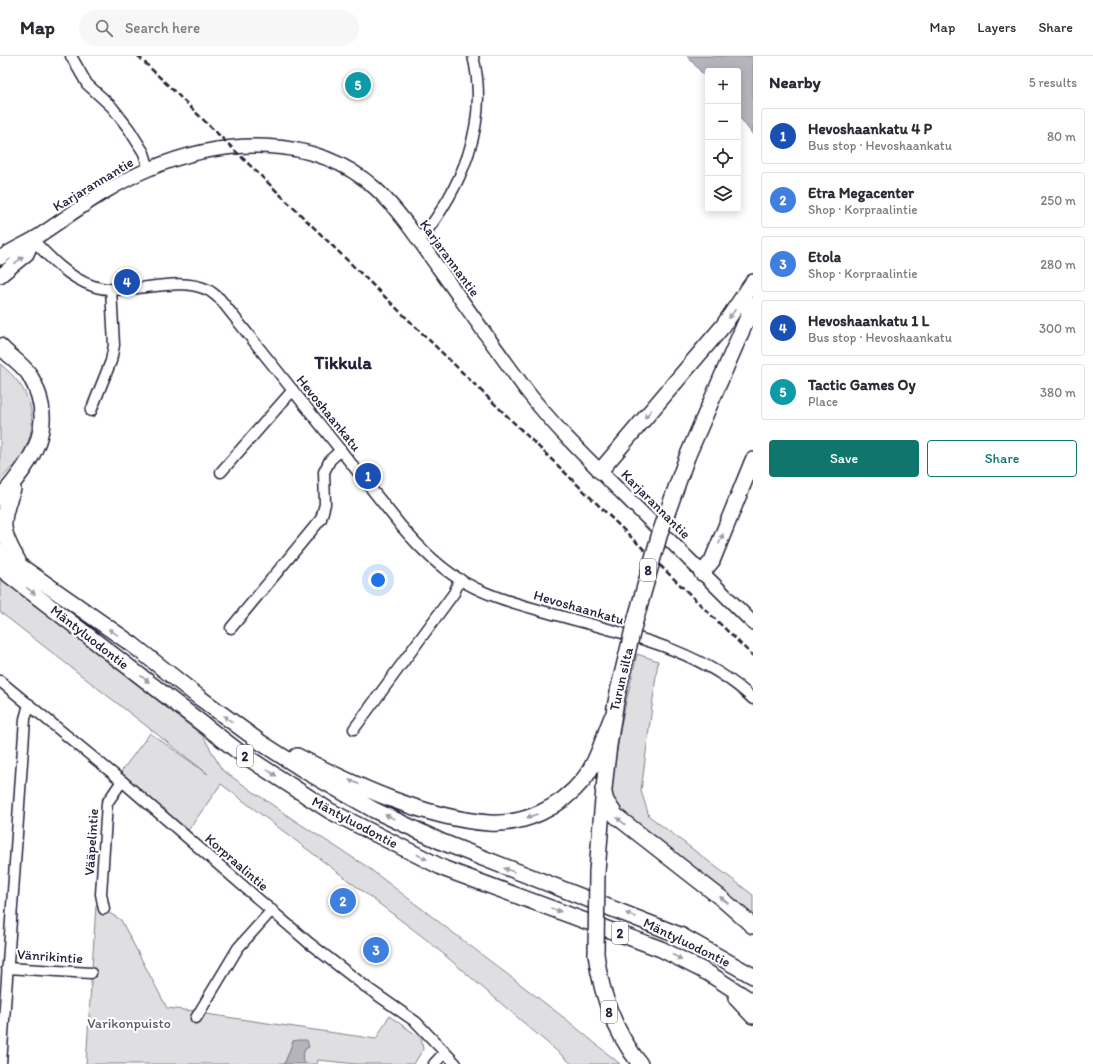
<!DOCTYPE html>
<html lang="en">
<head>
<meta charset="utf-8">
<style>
	body { margin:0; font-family:Itim,sans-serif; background:#f7f7f7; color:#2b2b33 }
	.controls { position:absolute; right:12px; top:12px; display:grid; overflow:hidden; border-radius:4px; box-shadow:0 2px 10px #0003 }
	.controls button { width:36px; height:36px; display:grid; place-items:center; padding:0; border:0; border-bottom:1px solid #e1e1e2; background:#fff; color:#2b2b33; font:20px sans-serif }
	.you { position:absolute; left:378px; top:524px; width:14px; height:14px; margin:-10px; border:3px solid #fff; border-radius:50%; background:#1a73e8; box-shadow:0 0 0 6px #1a73e833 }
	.badge { display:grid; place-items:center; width:26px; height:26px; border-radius:50%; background:#0f766e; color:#fff; font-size:13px; font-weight:700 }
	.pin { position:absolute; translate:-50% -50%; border:2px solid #fff; box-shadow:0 1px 4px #0006 }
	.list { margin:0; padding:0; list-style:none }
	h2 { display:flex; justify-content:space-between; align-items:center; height:52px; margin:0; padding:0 16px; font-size:17px }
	h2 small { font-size:13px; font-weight:400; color:#7c7c81 }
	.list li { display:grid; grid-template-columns:26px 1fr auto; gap:12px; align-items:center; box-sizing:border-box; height:56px; margin:0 8px 8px; padding:0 8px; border:1px solid #e1e1e2; border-radius:4px }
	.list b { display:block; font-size:15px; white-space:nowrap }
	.list p { margin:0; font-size:13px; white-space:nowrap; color:#7c7c81 }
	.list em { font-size:13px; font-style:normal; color:#7c7c81 }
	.actions { display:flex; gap:8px; padding:12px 16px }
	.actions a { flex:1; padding:9px 0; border:1px solid #0f766e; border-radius:4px; text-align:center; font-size:14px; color:#0f766e }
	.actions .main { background:#0f766e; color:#fff }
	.icon { flex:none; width:22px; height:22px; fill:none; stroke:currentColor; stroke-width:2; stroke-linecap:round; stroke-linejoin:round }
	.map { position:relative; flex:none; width:753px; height:1008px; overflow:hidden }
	header { display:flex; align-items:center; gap:24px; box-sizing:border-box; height:56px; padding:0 20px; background:#fff; border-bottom:1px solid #e1e1e2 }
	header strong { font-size:19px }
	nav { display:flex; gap:22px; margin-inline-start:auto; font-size:14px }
	.search { width:280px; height:36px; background:#f7f7f7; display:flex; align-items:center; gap:10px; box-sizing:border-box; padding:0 14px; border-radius:22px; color:#7c7c81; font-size:15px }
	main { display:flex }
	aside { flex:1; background:#fff }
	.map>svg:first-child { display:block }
</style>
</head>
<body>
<header>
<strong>Map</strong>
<div class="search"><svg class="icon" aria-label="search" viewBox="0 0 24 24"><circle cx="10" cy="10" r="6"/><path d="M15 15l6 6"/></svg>Search here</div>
<nav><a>Map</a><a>Layers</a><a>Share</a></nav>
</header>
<main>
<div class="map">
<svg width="753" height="1008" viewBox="0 0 753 1008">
	<rect width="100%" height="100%" fill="#fff"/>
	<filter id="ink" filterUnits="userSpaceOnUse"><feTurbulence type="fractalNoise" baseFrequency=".025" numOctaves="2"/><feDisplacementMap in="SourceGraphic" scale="8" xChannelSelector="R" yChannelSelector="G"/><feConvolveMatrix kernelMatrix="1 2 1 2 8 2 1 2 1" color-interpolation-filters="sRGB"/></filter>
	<g filter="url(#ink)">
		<path fill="#dfdfe2" stroke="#80808e" d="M0,308C30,331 42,364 22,399C16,408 7,416 0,425Z
			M0,522L203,680L222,714L297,766L366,810L567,964L620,1008H572L427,884L221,728L187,776L117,721L150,677L208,718L0,556Z
			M637,598L658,605L641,735L649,760L753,839V862L620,756L612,743V724L622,664Z
			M96,849L121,864L167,952L193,955L196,962L206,958L376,983L389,960L421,982L423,993L414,1008H357L318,1004L317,1008H305L302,1002L305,993L309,991L301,986L293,985C290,993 288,1000 284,1008H86Z"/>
		<path fill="#b4b4bc" stroke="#7a7a88" d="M687,0H753V79L738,59V15H708V24Z
			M298,984H307L309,991L305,993L302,1002L305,1008H284C288,1000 290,993 293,985Z"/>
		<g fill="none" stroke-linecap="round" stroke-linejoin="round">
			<g stroke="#22223b" stroke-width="13">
				<path id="minor" d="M71,0L87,28L112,51L129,73L144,97L149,113
					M33,184C50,202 69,222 93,230C129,242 174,218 208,234C212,236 216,240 220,243L401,470C418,490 436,509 459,523C481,537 507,545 532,552C607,575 695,587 753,643
					M419,185C461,133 490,68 473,0
					M91,355L111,305L114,289L111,233
					M221,416L293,334
					M231,572L321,463L325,448L324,416L330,404L341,394
					M0,625L122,725L309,887L366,931L416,966L456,1008
					M354,673L454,537L460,523
					M104,853L101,838L107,747L122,725
					M7,912L91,917
					M196,962L238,892L272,854
					M1,1008L25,663L29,648
					M434,1008L445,996"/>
			</g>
			<g stroke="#22223b" stroke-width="16">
				<path id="major" d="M0,202C13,192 29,187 43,177C77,154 111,129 149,113C222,82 313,77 375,132C400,155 420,186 440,214C470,256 499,298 530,339C559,376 593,408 626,441C668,483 711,525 753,567
					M0,220L27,198L33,184"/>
			</g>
			<g stroke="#22223b" stroke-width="18">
				<path id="highway" d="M0,290C9,300 21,307 29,318C59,368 33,405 0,442
					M687,401L753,249
					M600,415L723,270L753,226
					M13,433C0,466 0,474 18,505
					M0,496L133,589L200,642L260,686L307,716L374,754L442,786L682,880L753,920
					M0,512L239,696L330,755L445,813L661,893L708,917L753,946
					M702,517L712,505L753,404
					M297,700C354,729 424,762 489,767C524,769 560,752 583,724C597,707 603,682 612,661
					M603,733L606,745L616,760L721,842L753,870
					M597,816C602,754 606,692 619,631
					M596,898C601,939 614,975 640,1008
					M736,942L753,960"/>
			</g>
			<use href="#minor" stroke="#fff" stroke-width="10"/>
			<use href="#major" stroke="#fff" stroke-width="13"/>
			<use href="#highway" stroke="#fff" stroke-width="15"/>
			<path stroke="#22223b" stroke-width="2.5" stroke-dasharray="6 3" stroke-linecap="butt" d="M138,0L753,600"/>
			<g stroke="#22223b" stroke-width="18" stroke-linecap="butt">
				<path id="highway-bridge" d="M619,631L634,569L660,477L687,401
					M596,898L597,816"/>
			</g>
			<use href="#highway-bridge" stroke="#fff" stroke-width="15"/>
		</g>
		<defs><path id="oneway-solid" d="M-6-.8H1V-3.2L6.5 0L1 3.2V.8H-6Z"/></defs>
		<g fill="#9c9ca7">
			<use href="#oneway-solid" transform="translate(19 204) rotate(-39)"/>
			<use href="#oneway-solid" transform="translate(732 258) rotate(126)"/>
			<use href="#oneway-solid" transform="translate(648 358) rotate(130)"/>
			<use href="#oneway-solid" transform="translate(721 483) rotate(-68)"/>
			<use href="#oneway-solid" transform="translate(31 535) rotate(38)"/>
			<use href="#oneway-solid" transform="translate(113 576) rotate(-145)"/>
			<use href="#oneway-solid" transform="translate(145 623) rotate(38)"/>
			<use href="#oneway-solid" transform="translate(228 663) rotate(-144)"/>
			<use href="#oneway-solid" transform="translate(272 717) rotate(33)"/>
			<use href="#oneway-solid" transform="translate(354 726) rotate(-156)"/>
			<use href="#oneway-solid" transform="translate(532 760) rotate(161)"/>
			<use href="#oneway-solid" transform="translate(390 761) rotate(-155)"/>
			<use href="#oneway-solid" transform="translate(621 765) rotate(-141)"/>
			<use href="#oneway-solid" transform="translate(422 801) rotate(27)"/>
			<use href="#oneway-solid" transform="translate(509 814) rotate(-159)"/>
			<use href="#oneway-solid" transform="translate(724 844) rotate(-140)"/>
			<use href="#oneway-solid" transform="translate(556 854) rotate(20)"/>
			<use href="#oneway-solid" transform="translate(631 859) rotate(-159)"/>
			<use href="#oneway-solid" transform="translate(677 901) rotate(28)"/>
		</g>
	</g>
	<g text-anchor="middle" stroke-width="4" stroke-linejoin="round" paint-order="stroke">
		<g fill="#fff" stroke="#646476" stroke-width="1">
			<rect x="640" y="503" width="16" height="22" rx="3"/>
			<rect x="237" y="689" width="16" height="22" rx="3"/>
			<rect x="612" y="866" width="16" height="22" rx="3"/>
			<rect x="601" y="945" width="16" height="22" rx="3"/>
		</g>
		<g font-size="13" font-weight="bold" fill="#22223b">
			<text x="648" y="519">8</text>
			<text x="245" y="705">2</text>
			<text x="620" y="882">2</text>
			<text x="609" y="961">8</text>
		</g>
		<g font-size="14" fill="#22223b" stroke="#fff">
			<text transform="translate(93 128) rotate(-31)" y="5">Karjarannantie</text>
			<text transform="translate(450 202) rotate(54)" y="5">Karjarannantie</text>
			<text transform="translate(329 357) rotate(51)" y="5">Hevoshaankatu</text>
			<text transform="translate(656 448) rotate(45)" y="5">Karjarannantie</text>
			<text transform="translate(579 551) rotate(16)" y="5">Hevoshaankatu</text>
			<text transform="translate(90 581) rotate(38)" y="5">Mäntyluodontie</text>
			<text transform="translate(621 623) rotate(-77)" y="5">Turun silta</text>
			<text transform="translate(355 766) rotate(28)" y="5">Mäntyluodontie</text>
			<text transform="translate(91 786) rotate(-86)" y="5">Vääpelintie</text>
			<text transform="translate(237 806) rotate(41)" y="5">Korpraalintie</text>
			<text transform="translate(687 886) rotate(26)" y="5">Mäntyluodontie</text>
			<text transform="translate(50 900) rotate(4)" y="5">Vänrikintie</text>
		</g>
		<g font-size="14" fill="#5b5b6d" stroke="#fff">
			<text x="129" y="972">Varikonpuisto</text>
		</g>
		<g font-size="18" font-weight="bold" fill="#22223b" stroke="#fff">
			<text x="343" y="313">Tikkula</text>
		</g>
	</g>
</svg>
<div class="controls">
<button>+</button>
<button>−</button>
<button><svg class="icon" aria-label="locate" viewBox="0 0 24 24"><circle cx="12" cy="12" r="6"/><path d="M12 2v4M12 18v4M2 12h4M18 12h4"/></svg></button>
<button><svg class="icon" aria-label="layers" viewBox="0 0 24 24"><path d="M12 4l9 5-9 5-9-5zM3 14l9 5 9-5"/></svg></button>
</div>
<div class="you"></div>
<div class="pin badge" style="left:368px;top:420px;background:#1a4fb4">1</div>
<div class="pin badge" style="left:343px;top:845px;background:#3f7fe0">2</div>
<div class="pin badge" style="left:376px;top:894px;background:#3f7fe0">3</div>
<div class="pin badge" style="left:127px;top:226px;background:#1a4fb4">4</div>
<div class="pin badge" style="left:358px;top:29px;background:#0f9aa8">5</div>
</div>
<aside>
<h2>Nearby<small>5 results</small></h2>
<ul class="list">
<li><span class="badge" style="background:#1a4fb4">1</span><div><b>Hevoshaankatu 4 P</b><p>Bus stop · Hevoshaankatu</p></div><em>80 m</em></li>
<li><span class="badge" style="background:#3f7fe0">2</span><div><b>Etra Megacenter</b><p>Shop · Korpraalintie</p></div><em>250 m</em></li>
<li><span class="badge" style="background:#3f7fe0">3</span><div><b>Etola</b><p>Shop · Korpraalintie</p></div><em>280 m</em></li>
<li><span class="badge" style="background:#1a4fb4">4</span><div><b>Hevoshaankatu 1 L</b><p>Bus stop · Hevoshaankatu</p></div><em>300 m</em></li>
<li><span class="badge" style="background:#0f9aa8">5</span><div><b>Tactic Games Oy</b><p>Place</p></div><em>380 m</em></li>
</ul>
<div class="actions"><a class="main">Save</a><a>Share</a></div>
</aside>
</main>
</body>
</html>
